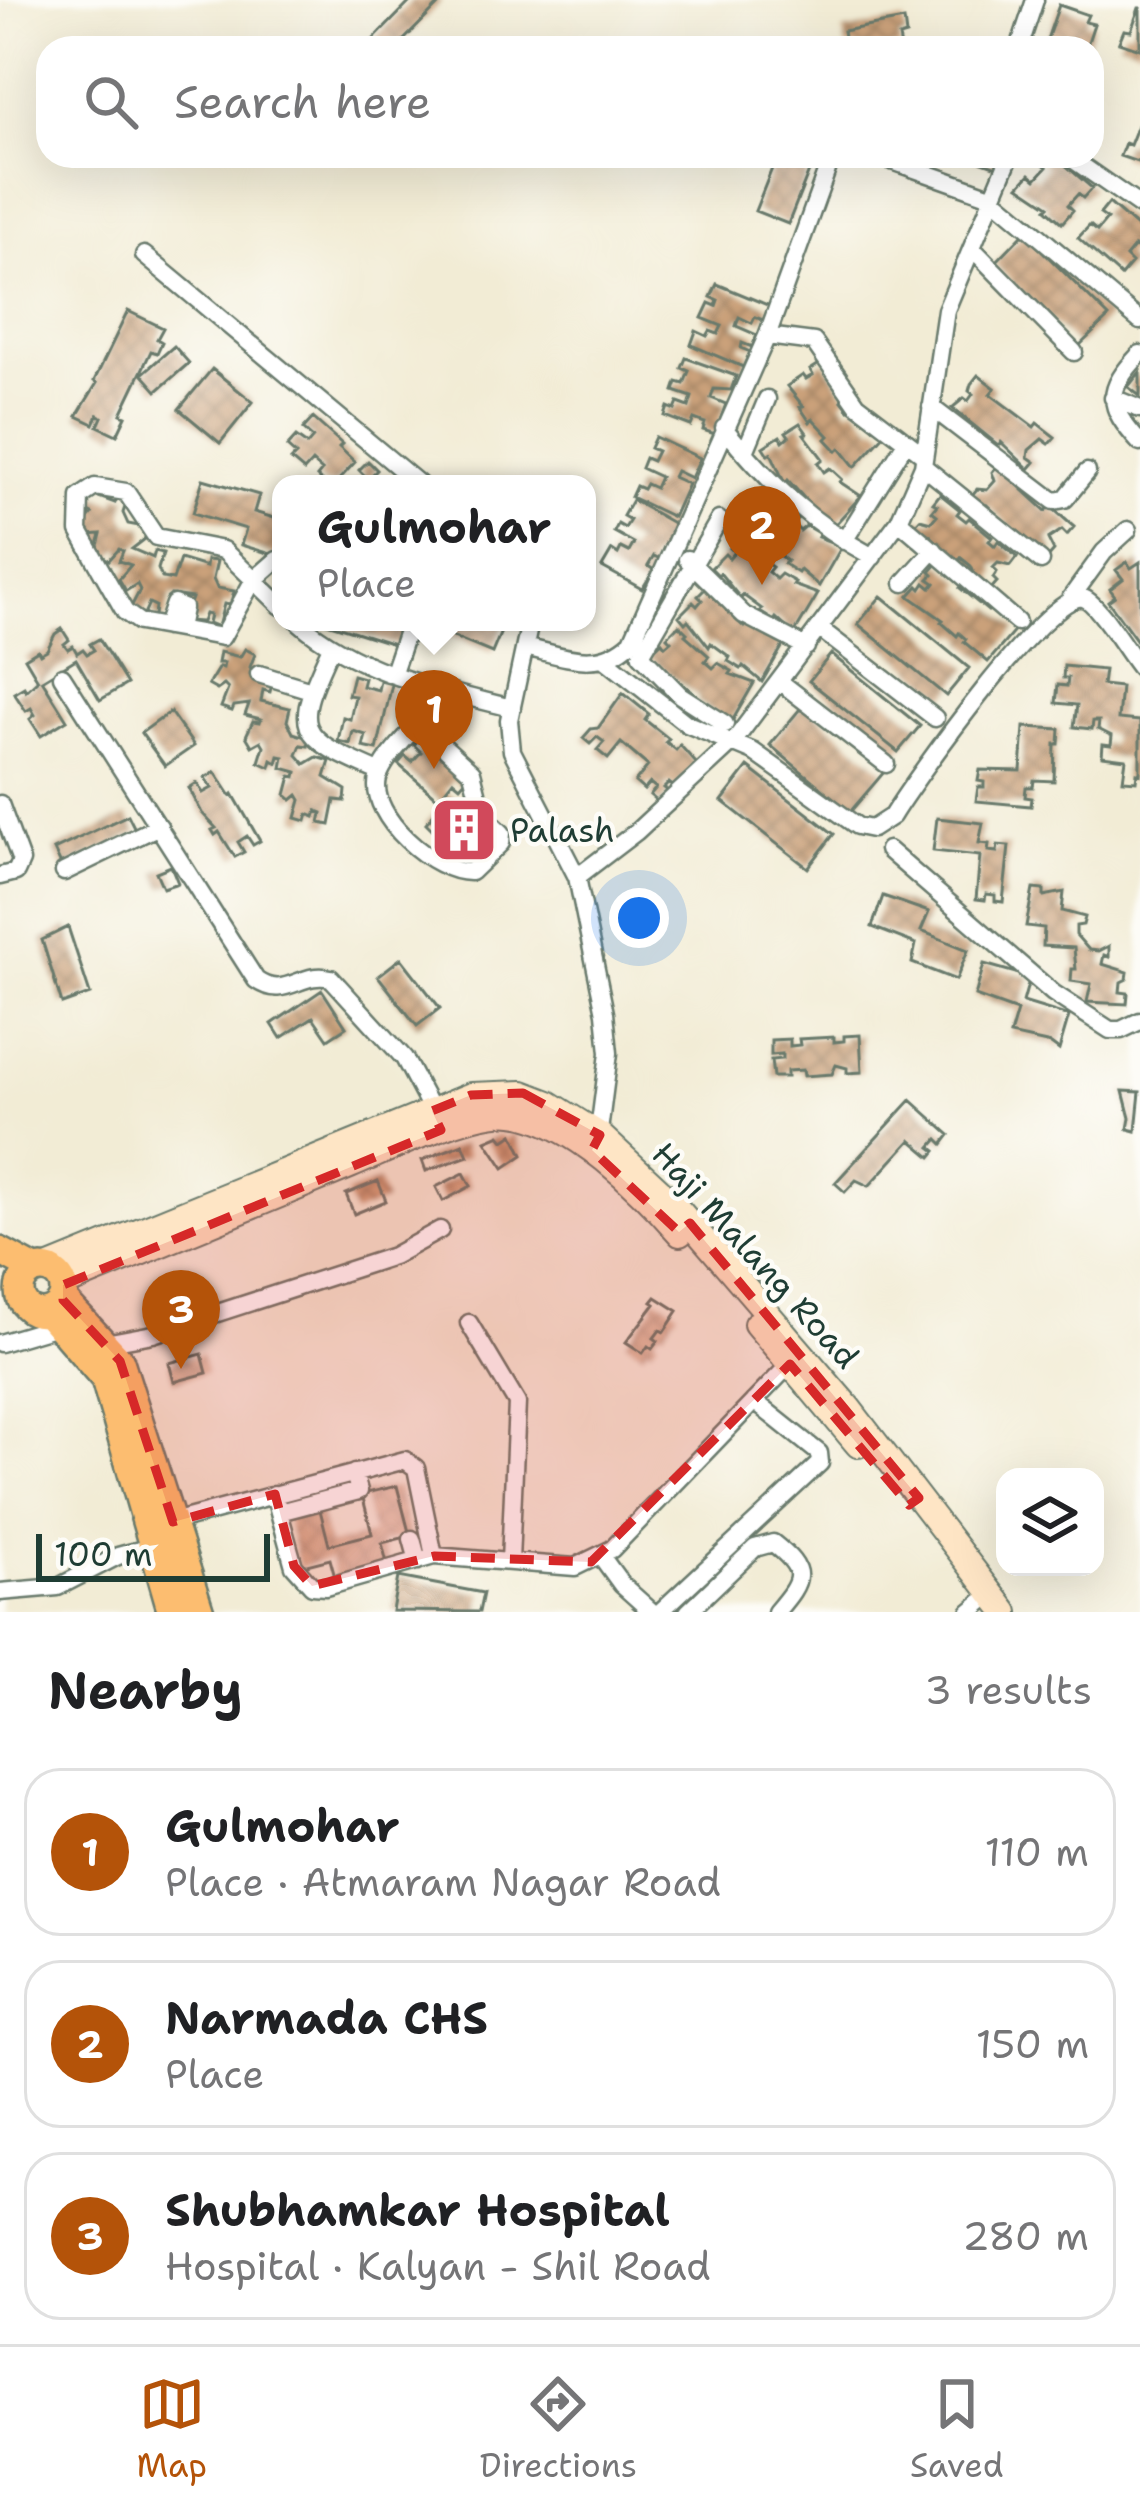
<!DOCTYPE html>
<html lang="en">
<head>
<meta charset="utf-8">
<style>
	body { margin:0; font-family:"Shantell Sans",sans-serif; background:#f6f6f6; color:#202124 }
	.controls { position:absolute; right:36px; bottom:36px; display:grid; overflow:hidden; border-radius:24px; box-shadow:0 12px 48px #0002 }
	.controls button { width:108px; height:108px; display:grid; place-items:center; padding:0; border:0; border-bottom:3px solid #e0e0e0; background:#fff; color:#202124; font:60px sans-serif }
	.scale { position:absolute; left:36px; bottom:30px; width:234px; box-sizing:border-box; padding-left:12px; border:6px solid #1f3d34; border-top:0; font-size:33px; line-height:42px; white-space:nowrap; color:#1f3d34; -webkit-text-stroke:9px #fdfcf7; paint-order:stroke }
	.you { position:absolute; left:639px; top:918px; width:42px; height:42px; margin:-30px; border:9px solid #fff; border-radius:50%; background:#1a73e8; box-shadow:0 0 0 18px #1a73e833 }
	.badge { display:grid; place-items:center; width:78px; height:78px; border-radius:50%; background:#b45309; color:#fff; font-size:39px; font-weight:700 }
	.pin { position:absolute; translate:-50% -99px; filter:drop-shadow(0 3px 6px #0008) }
	.pin::after { content:''; position:absolute; top:63px; width:42px; height:36px; background:inherit; clip-path:polygon(0 0,100% 0,50% 100%) }
	.popup { position:absolute; left:272px; top:475px; width:324px; height:156px; box-sizing:border-box; display:grid; place-content:center; border-radius:24px; background:#fff; filter:drop-shadow(0 3px 9px #0005); font-size:39px; white-space:nowrap; color:#757577 }
	.popup b { font-size:45px; color:#202124 }
	.popup::after { content:''; position:absolute; left:50%; top:100%; margin-left:-24px; border:24px solid transparent; border-top-color:#fff }
	.list { margin:0; padding:0; list-style:none }
	h2 { display:flex; justify-content:space-between; align-items:center; height:156px; margin:0; padding:0 48px; font-size:51px }
	h2 small { font-size:39px; font-weight:400; color:#757577 }
	.list li { display:grid; grid-template-columns:78px 1fr auto; gap:36px; align-items:center; box-sizing:border-box; height:168px; margin:0 24px 24px; padding:0 24px; border:3px solid #e0e0e0; border-radius:36px }
	.list b { display:block; font-size:45px; white-space:nowrap }
	.list p { margin:0; font-size:39px; white-space:nowrap; color:#757577 }
	.list em { font-size:39px; font-style:normal; color:#757577 }
	.icon { flex:none; width:66px; height:66px; fill:none; stroke:currentColor; stroke-width:2; stroke-linecap:round; stroke-linejoin:round }
	.map { position:relative; flex:none; width:1140px; height:1612px; overflow:hidden }
	.search { position:absolute; background:#fff; box-shadow:0 12px 48px #0002; left:36px; right:36px; top:36px; height:132px; display:flex; align-items:center; gap:30px; box-sizing:border-box; padding:0 42px; border-radius:36px; color:#757577; font-size:45px }
	.sheet { height:732px; background:#fff }
	nav { display:flex; justify-content:space-around; align-items:center; box-sizing:border-box; height:168px; border-top:3px solid #e0e0e0; background:#fff; font-size:33px; color:#757577 }
	nav a { display:grid; justify-items:center; gap:6px }
	nav .on { color:#b45309 }
	.map>svg:first-child { display:block }
</style>
</head>
<body>
<div class="map">
<svg width="1140" height="1612" viewBox="0 0 1140 1612">
	<defs>
		<pattern id="building-cross-hatch" width="8" height="8" patternUnits="userSpaceOnUse" patternTransform="scale(3)"><rect width="8" height="8" fill="#caa17a"/><path d="M0 0l8 8M0 8l8-8" fill="none" stroke="#a38465"/></pattern>
	</defs>
	<rect width="100%" height="100%" fill="#fdfcf7"/>
	<filter id="ink" filterUnits="userSpaceOnUse"><feTurbulence type="fractalNoise" baseFrequency=".00833" numOctaves="2"/><feDisplacementMap in="SourceGraphic" scale="24" xChannelSelector="R" yChannelSelector="G"/><feConvolveMatrix kernelMatrix="1 2 1 2 8 2 1 2 1" color-interpolation-filters="sRGB"/></filter>
	<filter id="wash" filterUnits="userSpaceOnUse"><feTurbulence type="fractalNoise" baseFrequency=".004" numOctaves="4" result="noise"/><feDisplacementMap in="SourceGraphic" scale="48" xChannelSelector="R" yChannelSelector="G"/><feGaussianBlur stdDeviation="2.7" result="paint"/><feColorMatrix in="noise" values="0 0 0 0 0 0 0 0 0 0 0 0 0 0 0 0 0 1.4 0 .05"/><feComposite in="paint" operator="in"/></filter>
	<g filter="url(#wash)">
		<rect width="100%" height="100%" fill="#f2ecd5"/>
		<g id="blocks">
			<path fill="url(#building-cross-hatch)" d="M412,0H443L396,48H365Z
				M1059,5L1088,15L1085,22L1094,24L1086,48H1044Z
				M1139,8H1140V49L1119,42L1124,30L1131,31Z
				M904,20L906,35L899,37L901,48H846L843,31Z
				M1140,120V163L1120,156L1125,143L1130,145Z
				M777,156H815L788,224L755,211Z
				M966,156H1000L997,167Z
				M1045,156H1055L1092,188L1083,198L1078,194L1068,205L1073,210L1062,223L1046,209L1049,206L1019,186L1030,174L1036,179L1047,167L1041,162Z
				M1109,203L1140,230V251L1135,246L1126,257L1132,263L1121,276L1078,238L1090,225L1097,231L1107,219L1100,214Z
				M1024,233L1109,317L1078,347L994,264Z
				M717,284L770,306L763,320L755,317L752,323L739,317L736,326L757,335L752,347L742,343L741,348L750,352L743,367L691,345L696,331L707,336L710,331L718,334L722,326L702,318L709,303L716,306L718,300L711,297Z
				M128,311L163,328L157,339L162,342L157,353L151,351L121,414L126,416L117,435L98,426L102,417L98,415L94,424L77,416L97,383L94,381Z
				M174,346L189,363L157,391L142,374Z
				M686,358L736,376L731,390L714,389L711,398L726,404L715,434L703,430L705,423L694,419L691,426L665,416L668,407L675,410L678,403L689,407L692,397L674,391L677,382L684,384L689,371L682,368Z
				M824,361L847,397L842,401L849,410L854,406L874,428L876,425L886,433L855,467L840,448L837,451L826,439L829,436L813,419L810,422L800,407L803,406L787,386L803,375L806,379L813,375L810,370Z
				M212,369L253,402L220,443L179,409Z
				M1140,372V396L1128,387Z
				M978,375L995,388L990,394L1034,427L1037,423L1055,437L1049,444L1042,439L1029,450L1028,457L1035,462L1029,469L1001,442L998,445L952,408L964,398L968,401L973,394L969,391L971,384Z
				M313,418L342,444L339,447L355,462L335,484H325L317,477L322,471L312,462L304,471L291,460L296,455L287,447L296,437L307,445L313,438L303,429Z
				M800,423L807,433L804,434L823,459L818,463L824,472L830,468L842,479L840,482L861,496L830,530L801,501L804,498L788,480L785,484L771,453L768,455L763,447L780,436L783,441L789,436L786,432Z
				M655,437L700,458L691,478L676,471L673,477L688,484L673,517L631,497L636,486L643,489L646,484L655,488L660,477L641,468L645,458L652,461L657,451L650,448Z
				M368,461L377,470L372,475L382,484H357L365,476L359,470Z
				M997,466L1046,511L1050,506L1074,527L1067,535L1062,530L1048,539L1054,551L1046,560L987,505L985,508L971,496L977,489L987,490L995,481L992,472Z
				M203,479L259,495L254,512L281,520V557L241,545L246,529L193,513Z
				M767,488L783,509L785,507L797,519L793,524L800,531L806,526L820,534L818,537L842,546L819,586L800,570L798,573L784,564L787,561L768,547L765,551L753,538L756,536L736,520L750,506L753,509L759,504L755,500Z
				M91,494L115,503L118,495L128,498L123,513L128,524L144,527L145,539L132,549L153,558L155,551L163,553L158,569L162,578L173,580L180,559L206,567L207,560L217,561L213,579L217,588L234,591L230,605L224,604L218,627L208,623L210,615L205,614L202,622L184,621L192,598L171,595L165,619L154,616L155,606L149,603L144,614L130,609L140,590L137,584L126,591L119,579L131,565L119,561L123,551L119,549L109,560L96,553L101,534L88,535L85,523L92,514L84,510Z
				M940,494L960,510L957,514L966,521L969,518L992,537L989,541L995,546L998,541L1017,557L1010,566L998,563L993,568L997,572L993,578L997,582L990,590L977,580L971,566L961,558L958,562L931,536L928,539L913,527L920,519L931,522L937,515L932,511L937,505L933,503Z
				M632,500L678,526L660,559L654,556L648,566L654,570L642,589L602,567L612,550L618,554L621,548L629,552L634,543L614,532L618,524L625,528L630,520L623,516Z
				M742,536L758,557L772,567L768,572L776,579L781,574L795,582L793,585L818,594L794,634L776,618L774,621L760,612L762,609L743,595L741,599L720,573L718,575L711,568L725,554L729,558L734,552L730,548Z
				M939,562L964,583L960,588L988,611L992,607L1017,628L988,662L964,642L966,639L959,633L957,636L941,622L943,620L909,596L918,586L921,589L925,583L931,588L935,583L929,579L933,575L930,572Z
				M1127,562L1131,568L1140,562V645L1108,601L1115,596L1110,589L1123,579L1116,570Z
				M710,584L740,615L736,620L744,627L749,622L773,639L775,636L785,642L762,682L743,666L741,669L728,661L730,657L711,643L709,647L688,620L685,623L679,616L693,602L697,606L702,600L698,596Z
				M881,596L969,668L946,696L858,624Z
				M324,622H407L400,646Z
				M457,622H505L492,653L451,636Z
				M679,625L687,633L685,635L709,656L705,661L713,668L718,663L732,671L730,674L754,683L731,723L697,701L699,697L647,656L662,642L665,646L671,641L667,637Z
				M62,629L69,640L64,644L68,649L73,646L77,653L83,649L87,654L94,650L90,644L99,639L127,684L100,700L76,659L42,680L67,720L41,736L30,719L35,715L31,708L26,711L14,693L24,687L26,691L38,680L25,658L38,650L40,654L47,650L55,634Z
				M245,649L255,654L250,667L257,678L272,684L270,692L263,690L261,701L290,708L287,721L293,733L309,738L308,746L301,745L297,755L305,764L317,757L330,761L325,777L346,790L345,801L335,800L330,825L320,823L322,813L317,811L315,817L308,814L306,821L296,818L301,800L298,795L292,800L286,795L291,776L296,777L297,772L282,768L284,757L279,756L277,763L272,760L270,767L259,762L264,746L261,741L252,746L246,736L253,721L260,722L261,719L245,715L249,704L234,706L232,711L221,707L228,689L224,685L217,690L208,685L219,667L223,668L224,663H218L220,652L240,657Z
				M831,654L920,726L898,752L809,681Z
				M1064,666L1104,670L1102,685L1121,687L1118,719L1140,721V774L1137,773L1136,781L1123,780L1126,759L1102,756L1103,744L1111,745L1112,736L1098,729L1099,721H1093L1092,729L1074,727L1077,705L1056,703L1058,685L1067,686L1068,678H1063Z
				M353,675L364,678L362,686L378,690L380,681L392,684L377,750L363,747L366,735L353,731L350,744L338,741L343,717L350,719L355,696L348,695Z
				M623,693L649,714L645,720L669,739L666,742L676,750L680,745L696,763L675,788L669,783L664,788L670,793L660,804L650,795L656,788L650,783L644,790L635,782L648,766L621,743L608,759L597,750L604,742L597,737L590,744L583,738L591,729L598,728Z
				M804,704L885,771L850,812L770,745Z
				M170,712L194,746L165,766L141,733Z
				M1024,727L1060,729L1059,744H1055L1054,781L1034,780L1033,787H1026L1025,797L1032,798L1031,806L976,801L978,787H984V782L978,781L980,770L1021,771Z
				M422,735L462,769L459,772L467,778L460,786L453,780L445,790L498,836L474,864L434,826L432,829L426,823L443,803L398,764L405,756L412,762L421,752L414,745Z
				M748,767L834,834L808,868L722,801Z
				M215,772L231,796L233,794L260,841L253,845L247,836L238,842L244,852L235,857L219,832L215,835L212,830L216,828L202,813L189,788L197,783L203,793L212,788L205,778Z
				M128,815L137,833L63,869L54,850Z
				M937,818L983,823L979,843L989,844L988,851L997,852L998,845L1009,846L1003,902L995,901V895L986,894L985,900L976,899L980,856L933,851Z
				M171,866L178,883L163,888L156,872Z
				M1033,889L1044,890V896L1064,892L1062,911L1085,917L1083,925L1076,926V935L1089,950L1099,951L1109,946V957L1104,955L1102,964L1128,972L1127,979L1121,982L1120,992L1128,993L1127,1004L1087,1002L1091,984L1071,981L1072,969H1076L1074,948L1043,946L1044,928L1026,926Z
				M883,896L929,912L921,931L968,950L956,980L912,963L916,944L872,927Z
				M68,927L90,994L62,1004L42,940Z
				M401,958L440,1008L417,1026L378,976Z
				M984,964L1030,977L1023,1002L1069,1016L1059,1050L1051,1044L1010,1035L1017,1011L975,996Z
				M322,990L346,1027L328,1039L313,1017L281,1038L272,1024Z
				M860,1035L862,1072L847,1073V1068L836,1065L832,1074L804,1076L803,1070L787,1071V1077H773L771,1060L782,1059V1054L771,1055V1040L790,1039V1046L800,1045L799,1039L834,1037V1042L844,1041V1036Z
				M1123,1091L1140,1092L1136,1131L1128,1129L1130,1118Z
				M911,1100L950,1135L943,1144L938,1139L931,1147L936,1151L931,1157L911,1140L869,1186L856,1180L845,1192L835,1183Z
				M513,1134L523,1155L504,1168L486,1141L500,1135L504,1140Z
				M463,1144L468,1156L426,1171L422,1160Z
				M464,1173L471,1186L443,1201L436,1187Z
				M378,1181L386,1201L354,1214L346,1194Z
				M656,1297L678,1311L664,1332L660,1330L654,1338L658,1341L652,1349L648,1346L643,1353L626,1342L655,1304L652,1302Z
				M202,1354L207,1373L174,1382L169,1363Z
				M397,1486L410,1536L382,1543L388,1567L336,1581L330,1559L299,1567L285,1515L319,1506L329,1545L372,1534L362,1494Z
				M398,1577L483,1593L479,1612L392,1611Z"/>
		</g>
	</g>
	<g filter="url(#ink)">
		<use href="#blocks" fill-opacity="0" stroke="#697a6c" stroke-width="3"/>
		<g fill="none" stroke-linecap="round" stroke-linejoin="round">
			<g stroke="#697a6c" stroke-width="21">
				<path id="street" d="M1019,48L1035,0
					M878,156L991,196L1140,321
					M1068,156L1140,206
					M973,249L1074,352
					M144,255L419,484
					M767,336L814,342L857,404L924,455
					M1140,354C1105,391 1106,405 1140,443
					M1113,398L1140,409
					M931,407L1054,501L1065,499L1087,472
					M724,428C770,484 810,523 873,557
					M745,452L767,399
					M923,466L1041,561
					M719,520L641,655L680,695L725,724
					M899,521L1017,622
					M844,541L906,442
					M687,559L744,615L806,647
					M277,560L253,581L222,637L139,622L125,612L79,531L80,497L95,487L126,492L156,537L223,550L281,606
					M904,583L934,550
					M1070,599L1104,552L1128,530
					M299,622C355,672 440,690 512,708
					M530,622L509,720L512,751L577,877L605,1013L609,1053L598,1139
					M166,627L174,604L183,608L179,629
					M820,629L935,718
					M331,647C292,730 295,736 379,772
					M525,647C565,656 598,673 632,641L767,336L832,156
					M606,660L687,724L754,752L857,826L872,829L892,816C912,783 1049,590 1083,598C1097,601 1128,654 1140,668
					M393,672L410,622
					M259,674L311,690
					M62,676L256,980C285,1001 301,970 331,978L404,1058L436,1118
					M779,681L886,764
					M418,723L472,772L483,815L502,833L501,843L471,872C435,874 368,816 378,778C384,758 406,739 418,723L433,688
					M0,804L21,861L16,872L0,876
					M888,850L1053,993L1110,1030H1121L1140,1021
					M64,872L159,826
					M577,877L636,832L734,741L899,521L923,466L946,310L1010,156
					M469,1323L517,1403L510,1561
					M0,1343L61,1325
					M105,1343L153,1334L393,1256L440,1230
					M274,1494L294,1566L312,1586L326,1587L434,1556L575,1567L612,1549L790,1364
					M279,1512L359,1491L354,1473
					M173,1522L405,1460L416,1468L434,1556
					M412,1539L418,1561
					M601,1556L622,1585L652,1612
					M0,1592L58,1587L118,1556L155,1546
					M660,1612L820,1463L819,1453L754,1401
					M688,1612L755,1548L773,1543C808,1571 804,1579 776,1612
					M970,1612L982,1602"/>
			</g>
			<g stroke="#697a6c" stroke-width="28">
				<path id="secondary" d="M45,1269L471,1095L523,1093L549,1103L600,1135L671,1201L849,1408L1006,1612
					M63,1285C158,1245 254,1206 350,1166C389,1150 472,1108 513,1113C572,1120 642,1190 680,1234
					M756,1324L858,1445"/>
			</g>
			<g stroke="#697a6c" stroke-width="32">
				<path id="primary" d="M0,1251L35,1270
					M20 1291a22 22 0 1 1 44 0a22 22 0 1 1-44 0Z
					M63,1300L120,1361L200,1612
					M48,1313L105,1379L172,1612"/>
			</g>
			<use href="#street" stroke="#fff" stroke-width="16"/>
			<use href="#secondary" stroke="#fee5c5" stroke-width="24"/>
			<use href="#primary" stroke="#fcbd6f" stroke-width="27"/>
		</g>
	</g>
	<path fill="#d62828" fill-opacity="0.2" stroke="#d62828" stroke-width="9" stroke-dasharray="24 15" stroke-linejoin="round" d="M523,1093L600,1135L592,1150L679,1232L690,1223L919,1498L909,1505L790,1364L591,1562L434,1556L312,1586L294,1566L275,1494L173,1522L120,1361L63,1300V1285L441,1130L432,1111L471,1095Z"/>
	<defs>
		<g id="building-square" transform="scale(3.45)"><rect x="-9" y="-9" width="18" height="18" rx="4" fill="#d1495b" stroke="#fdfcf7"/><path d="M-4-6H4V6H1V3H-1V6H-4ZM-2.5-4.3h1.7v1.8h-1.7ZM.8-4.3h1.7v1.8H.8ZM-2.5-1h1.7V.8h-1.7ZM.8-1h1.7V.8H.8Z" fill="#fff"/></g>
	</defs>
	<g fill-rule="evenodd">
		<use href="#building-square" x="464" y="830"/>
	</g>
	<g text-anchor="middle" stroke-width="9" stroke-linejoin="round" paint-order="stroke">
		<g font-size="33" fill="#1f3d34" stroke="#fdfcf7" text-anchor="start">
			<text x="510" y="842">Palash</text>
		</g>
		<g font-size="33" fill="#1f3d34" stroke="#fdfcf7">
			<text transform="translate(756 1255) rotate(48)" y="12">Haji Malang Road</text>
		</g>
	</g>
</svg>
<div class="controls">
<button><svg class="icon" aria-label="layers" viewBox="0 0 24 24"><path d="M12 4l9 5-9 5-9-5zM3 14l9 5 9-5"/></svg></button>
</div>
<div class="scale">100 m</div>
<div class="you"></div>
<div class="pin badge" style="left:434px;top:769px">1</div>
<div class="popup"><b>Gulmohar</b>Place</div>
<div class="pin badge" style="left:762px;top:585px">2</div>
<div class="pin badge" style="left:181px;top:1369px">3</div>
<div class="search"><svg class="icon" aria-label="search" viewBox="0 0 24 24"><circle cx="10" cy="10" r="6"/><path d="M15 15l6 6"/></svg>Search here</div>
</div>
<section class="sheet">
<h2>Nearby<small>3 results</small></h2>
<ul class="list">
<li><span class="badge">1</span><div><b>Gulmohar</b><p>Place · Atmaram Nagar Road</p></div><em>110 m</em></li>
<li><span class="badge">2</span><div><b>Narmada CHS</b><p>Place</p></div><em>150 m</em></li>
<li><span class="badge">3</span><div><b>Shubhamkar Hospital</b><p>Hospital · Kalyan - Shil Road</p></div><em>280 m</em></li>
</ul>
</section>
<nav>
<a class="on"><svg class="icon" aria-label="map" viewBox="0 0 24 24"><path d="M3 6l6-2 6 2 6-2v14l-6 2-6-2-6 2zM9 4v14M15 6v14"/></svg>Map</a>
<a><svg class="icon" aria-label="directions" viewBox="0 0 24 24"><path d="M12 3l9 9-9 9-9-9zM9 14v-3h6M13 9l2 2-2 2"/></svg>Directions</a>
<a><svg class="icon" aria-label="saved" viewBox="0 0 24 24"><path d="M7 4h10v16l-5-4-5 4z"/></svg>Saved</a>
</nav>
</body>
</html>
